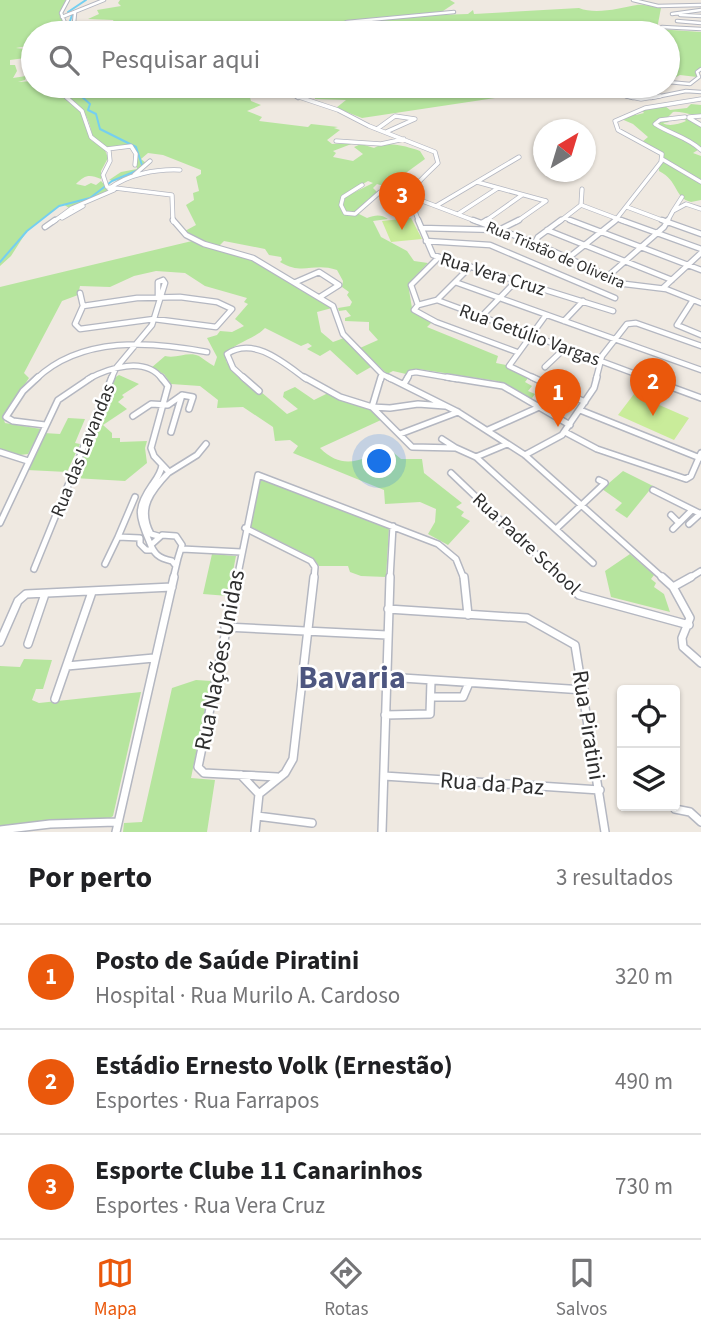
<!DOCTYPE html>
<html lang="pt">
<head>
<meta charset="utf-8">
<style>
	body { margin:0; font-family:"Source Sans 3",sans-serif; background:#f6f6f6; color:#202124 }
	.controls { position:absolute; right:21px; bottom:21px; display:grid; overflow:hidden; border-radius:7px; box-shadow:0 2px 5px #0004 }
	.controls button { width:63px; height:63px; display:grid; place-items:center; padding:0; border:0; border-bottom:2px solid #e0e0e0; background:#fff; color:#202124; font:35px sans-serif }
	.compass { position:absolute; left:533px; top:119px; width:63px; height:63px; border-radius:50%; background:#fff; box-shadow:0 2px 5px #0004; rotate:38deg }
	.you { position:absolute; left:380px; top:462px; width:24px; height:24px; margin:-18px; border:5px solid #fff; border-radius:50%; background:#1a73e8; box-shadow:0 0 0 10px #1a73e833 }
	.badge { display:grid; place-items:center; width:46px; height:46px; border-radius:50%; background:#ea580c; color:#fff; font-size:23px; font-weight:700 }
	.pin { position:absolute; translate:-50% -58px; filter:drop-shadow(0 2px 4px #0008) }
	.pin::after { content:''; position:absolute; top:37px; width:24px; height:21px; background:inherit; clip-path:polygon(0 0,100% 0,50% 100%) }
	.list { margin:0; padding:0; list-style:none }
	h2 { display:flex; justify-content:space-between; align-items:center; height:91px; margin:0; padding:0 28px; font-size:30px }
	h2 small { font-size:23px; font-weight:400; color:#757577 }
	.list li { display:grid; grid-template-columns:46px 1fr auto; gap:21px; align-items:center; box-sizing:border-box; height:105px; padding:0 28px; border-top:2px solid #e0e0e0 }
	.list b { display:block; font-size:26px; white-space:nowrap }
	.list p { margin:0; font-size:23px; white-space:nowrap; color:#757577 }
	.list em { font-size:23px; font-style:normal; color:#757577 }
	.icon { flex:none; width:38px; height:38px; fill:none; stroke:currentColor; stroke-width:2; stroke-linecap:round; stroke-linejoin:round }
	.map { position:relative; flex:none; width:701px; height:832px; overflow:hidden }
	.search { position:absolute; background:#fff; box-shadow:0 2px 5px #0004; left:21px; right:21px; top:21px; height:77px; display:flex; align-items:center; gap:18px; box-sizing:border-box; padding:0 24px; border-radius:38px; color:#757577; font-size:26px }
	.sheet { height:406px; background:#fff }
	nav { display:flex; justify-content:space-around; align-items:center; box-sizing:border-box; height:98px; border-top:2px solid #e0e0e0; background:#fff; font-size:19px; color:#757577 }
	nav a { display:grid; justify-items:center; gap:4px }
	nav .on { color:#ea580c }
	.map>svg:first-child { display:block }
</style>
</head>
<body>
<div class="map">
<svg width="701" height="832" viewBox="0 0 701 832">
	<rect width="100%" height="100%" fill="#efe9e1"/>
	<path fill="#b6e59e" d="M0,0H66L60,12L64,23L63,33H33V39L29,40L27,46L16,48L33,50L22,55H33V57L10,60V65H15L17,71L13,78L26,76L25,80L18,82L33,81V86H54L81,110L91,140L105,150L108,158L101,171V179C89,174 85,175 76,184L85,186L91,183L96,185L101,181L109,190L69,208L63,204L59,206L27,231L11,256L0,266Z
		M120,0H450L455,3L437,15L468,14L473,10L474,14L579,8C596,15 620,8 637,5C645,4 653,7 661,8L657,29L701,32V68L695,71L697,77L680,75L668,81V33H349L353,28L340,23L329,27L323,22L319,24L323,27L289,26L271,33H128L137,29L126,25L105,28L106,32H102L98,28L100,26L94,25L114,22L113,20L88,19L99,14L97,10L121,6L118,3Z
		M75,86H240L227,87L239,92L240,95L249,94L251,101L261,105L247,111L262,117L259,121L308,127L311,124L338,127L334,128L340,130L327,140L332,144L354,143L333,151L336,153L333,157L353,161L363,154L354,147L361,144L374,148C387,140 408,147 420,151L425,159L392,183L396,185L393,189L377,184L373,188L377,192L353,214L346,212L343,206L345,197L373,183L368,181L342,196L341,209L349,215L359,214L367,218C375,215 381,214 388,219L373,221L381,237L407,251L414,261L428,263L408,284L412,308L433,321L427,327L498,356L496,363L506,365L529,377L525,382L532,386L528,391L535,394L530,401L510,386L497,381L418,369L410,370L406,374L393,371L387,374L360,348L378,340L369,330V322L345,321V318L351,316L346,310L339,311L338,308L350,306L352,302L347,295L349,292L342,287L343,281L337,270C312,262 304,276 280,262L282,260L281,257L269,255L265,249L224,241L219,246L205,243L185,231L196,225L186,205L194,200L193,193L199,191L196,177L201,174V170L163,155L148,153L141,159L146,163C136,172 124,183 109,180L121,172L137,169L132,146L107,148L93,138C87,109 82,110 61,90Z
		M315,86H574L362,118L336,108L346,100L315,99Z
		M691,104L701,105V116C690,116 684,111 673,112L666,119L669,122L663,123C669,127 679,124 686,121L683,118L685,117L701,124V148L693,153L701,156V200L691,202C674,198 679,181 659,171L660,152L642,142L648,137L633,124L619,118L629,113L636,115L644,113L641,109L665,106L670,110L687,108Z
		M192,241L254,261L332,308L317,312L321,332L333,342L344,338L371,367L357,375L330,350L320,356L307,349L312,346L308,343L301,346L265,328C254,340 231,343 225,357L227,363L287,414L298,409L283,397L284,392L295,387L314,400L328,393C347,400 369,403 381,420L320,448C343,471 362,460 388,448L401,459H422L424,473L462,503L456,507L464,512L461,516L470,521L448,545L428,534L435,522L436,509L420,502L385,504L384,490L293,453L298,446L290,440L275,441L273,427L243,407L217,408L218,400L200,386L171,384L164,374L151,368L165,356C177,359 188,351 199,356C204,359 208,363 214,366L217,357L207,338L217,335L220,331L232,332L244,326L235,319L248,304L244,302L247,298L205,286L185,273L156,271L134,276L110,287L80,286L78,295L62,301L24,373L29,378L3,417L5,423L41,429L28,454L20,455L0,450V287Z
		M119,375L139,384L122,395L124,397L118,402L127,409L103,425L112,433V438H120V442L147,441L145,448L147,463L125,481L74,478L114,378Z
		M68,418L85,419L75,443L80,444L67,472L27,470L44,433L60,434Z
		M623,471L653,486L627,518L615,510L622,503L602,489Z
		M259,477L389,528L386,577L361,576L350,572L348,566H319L313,558L251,527L249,525Z
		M212,554L236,556L228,596L203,594Z
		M630,554L654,575L651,579L656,583L654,587L664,594L670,612L611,597L605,571Z
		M24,659L52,660L43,689H36L32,700L39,703L141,692L113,816L110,818L53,820L0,826V666L20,667Z
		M196,680L211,681L191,778L215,780L207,832H123L124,823L142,822L172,688Z"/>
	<path fill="#c9ec9a" d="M411,218L422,239L391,242L382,221Z
		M634,394L689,418L674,440L618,415Z"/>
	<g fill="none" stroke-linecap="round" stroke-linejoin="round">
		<path stroke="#75cff0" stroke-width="2" d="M70,13L68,12L86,0
			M72,15L70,21L78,33
			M80,86L83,90L81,96L90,104L88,110L96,114L100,129L136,147L142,165
			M0,262L27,231L59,206L90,198L112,181L136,171"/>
		<g stroke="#b4b7c1" stroke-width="4.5">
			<path id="minor-far4" d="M633,0L658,6L701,5
				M75,13L74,23L81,33
				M672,14L701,10
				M680,15L701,16
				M62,17L104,0
				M677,21L701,23
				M378,23L399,26
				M501,24L507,33
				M564,26L565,33
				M662,27L701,29
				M465,29L469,33
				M506,32L557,33
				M63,33L65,23L61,13L68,0
				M317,33L347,22L454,12
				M668,82L690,84L699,77L697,72L701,69
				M56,86L67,98
				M281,86L298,98
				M593,86L633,98
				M524,89L532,86
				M651,98L686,91L701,92"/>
		</g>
		<g stroke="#b4b7c1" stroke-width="5">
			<path id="minor-far3" d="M65,96L82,111L91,137L109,151L110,161L103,175L107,187L172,195L173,222
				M296,96L338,110L369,126L435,152L438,163C415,186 405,189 419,222
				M626,96L641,99L660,96
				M685,117L660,120L655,124C670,134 688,137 701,150
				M689,117L701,116
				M689,118L701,125
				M377,129L395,116L415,119L386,132
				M336,141L381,144L404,139
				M107,149L131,146L136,154L135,165
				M662,159L701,182
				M134,175L150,161
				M477,182L546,201
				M362,185L343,197L341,205L345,213L355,214L380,192L412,197L478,222
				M109,189C127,174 157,169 180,170
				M581,205L626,222
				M436,206L519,157
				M627,207L667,222
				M673,211L682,197
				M458,214L498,188
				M62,218L83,206
				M565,218L574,222
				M53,222L72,208L114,190
				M484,222L522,195
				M516,222L546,201
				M559,222L581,205L582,189
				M614,222L661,162L662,154L618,130L615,121L645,108L701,99
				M667,222L673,211L686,204L701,209"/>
		</g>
		<g stroke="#b4b7c1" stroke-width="7">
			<path id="minor-far2" d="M173,220L186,235L204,244L253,258L333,306L343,334L382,374L391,379
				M418,220L433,255L613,311
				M473,220L535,243L625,284L666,289L701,303
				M570,220L701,270
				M621,220L701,249
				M662,220L701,234
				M482,223L487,220
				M45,227L55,220
				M421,228L499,230L519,220
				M547,230L672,280
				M426,241L490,245L615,298
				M535,243L538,237L561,220
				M572,255L616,220
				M607,277L664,227L668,220
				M296,282L319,272L339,285L320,297
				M455,282L701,370
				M663,288L701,253
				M80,293L83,306
				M158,297V282L163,280
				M180,297L217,302L232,309L216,327L154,319L80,329L75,324L83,306L137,298Z
				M437,300L649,379
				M437,300L418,305L414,310L436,322L517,352
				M437,300L470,267
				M693,300L677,325L701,335
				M418,305L411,285L439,257
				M481,317L516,281
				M564,321L583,301
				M545,367L565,348
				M36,379C81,336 151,341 207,352
				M88,379C109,368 145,356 162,379
				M111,379L116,368L152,325L165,283L163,280
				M245,379L233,368L227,354C254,336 284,363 306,379
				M381,379L382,374
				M407,379L410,373L416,372L457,379
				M536,379L509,366L546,315
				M596,379L602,356L627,324L636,323L701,346"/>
		</g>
		<g stroke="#b4b7c1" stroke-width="8">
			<path id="minor-far1" d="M38,377L23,391L6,417L13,421L45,425
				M243,377L259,391
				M304,377L340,397L372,407L390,408L418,404L445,406
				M381,377L372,407L412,447L456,448L476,457L593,563
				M388,377L458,412L525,455L664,579
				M447,377L503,386L570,425
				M532,377L585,402
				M644,377L701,398
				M404,384L408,377
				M580,410L700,458
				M133,416L151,404L168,405L182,395L193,397L189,409
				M488,430L537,408
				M171,432L182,395
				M565,432L597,449L686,479L691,476L701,453
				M400,434L458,412
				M442,439L456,448
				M0,452L28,461
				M525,455L562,435L594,388L597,377
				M476,457L507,444
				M162,465C161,473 157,478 152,485C136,508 138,516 149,541C154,554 158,558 172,561L176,566
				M168,473L197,455L206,444
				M451,473L562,579
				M653,490L701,514
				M135,497L118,537L140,538V544L146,550H153
				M671,515L679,523
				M0,523L58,400L92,377
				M689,524L701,513
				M245,528L311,561L315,567L314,579
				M556,529L605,483L599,480
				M673,529L692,510
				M158,536L151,534C137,508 151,491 169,472L154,456L151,448L168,386L161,377
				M152,544L162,535L176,536L182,545L178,558
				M182,549L241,552
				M105,564L118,537
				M34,569L112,377
				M173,579L178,558
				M237,579L258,475L438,544L456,559L464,579
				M390,579L393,526
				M688,579L701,571"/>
		</g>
		<g stroke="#b4b7c1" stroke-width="10">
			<path id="minor" d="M237,577L198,767L204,773L277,777
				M464,577L468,615
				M560,577L579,595L689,625
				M662,577L673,587L690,618L682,638L683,647L701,663
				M673,587L691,577
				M388,609L527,618L575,645L605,832
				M225,627L387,635
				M0,642L18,601L26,594L172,587
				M28,644L45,594
				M67,666L154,658
				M387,677L584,690
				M432,697H463L469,683
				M55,699L92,592
				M385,715L430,714L431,681
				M241,775L259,794
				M384,776L600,790
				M675,809L690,812L701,822
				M257,816L312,823
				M0,830L50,824L116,822
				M116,832L174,577
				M255,832L259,794L285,773L293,759L314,577
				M382,832L390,577"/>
		</g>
		<use href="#minor-far4" stroke="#fff" stroke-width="2.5"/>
		<use href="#minor-far3" stroke="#fff" stroke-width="3.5"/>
		<use href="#minor-far2" stroke="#fff" stroke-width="4.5"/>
		<use href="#minor-far1" stroke="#fff" stroke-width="5"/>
		<use href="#minor" stroke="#fff" stroke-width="7"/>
	</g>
	<g text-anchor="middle" stroke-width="5" stroke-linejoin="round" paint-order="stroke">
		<g font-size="16" fill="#2e2e2e" stroke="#fff">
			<text transform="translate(556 254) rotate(23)" y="6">Rua Tristão de Oliveira</text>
		</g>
		<g font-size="19" fill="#2e2e2e" stroke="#fff">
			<text transform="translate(493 273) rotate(17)" y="7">Rua Vera Cruz</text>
			<text transform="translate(530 334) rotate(20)" y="7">Rua Getúlio Vargas</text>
			<text transform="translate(82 450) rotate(-68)" y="7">Rua das Lavandas</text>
			<text transform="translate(527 543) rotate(43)" y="7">Rua Padre School</text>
		</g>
		<g font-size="23" fill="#2e2e2e" stroke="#fff">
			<text transform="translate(219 660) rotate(-79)" y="8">Rua Nações Unidas</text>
			<text transform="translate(589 725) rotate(81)" y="8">Rua Piratini</text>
			<text transform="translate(492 783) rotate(4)" y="8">Rua da Paz</text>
		</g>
		<g font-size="32" font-weight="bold" fill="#4d5680" stroke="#fff">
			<text x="352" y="688">Bavaria</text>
		</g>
	</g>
</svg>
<div class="controls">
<button><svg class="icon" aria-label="locate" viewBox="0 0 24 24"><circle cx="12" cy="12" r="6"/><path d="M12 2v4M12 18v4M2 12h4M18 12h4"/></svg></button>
<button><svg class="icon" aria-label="layers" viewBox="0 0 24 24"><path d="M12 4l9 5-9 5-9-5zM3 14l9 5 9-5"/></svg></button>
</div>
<svg class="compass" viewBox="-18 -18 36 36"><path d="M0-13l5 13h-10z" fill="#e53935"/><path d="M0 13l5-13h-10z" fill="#757577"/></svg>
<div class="you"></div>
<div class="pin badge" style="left:558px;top:427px">1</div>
<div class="pin badge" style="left:653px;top:416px">2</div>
<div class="pin badge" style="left:402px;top:230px">3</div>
<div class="search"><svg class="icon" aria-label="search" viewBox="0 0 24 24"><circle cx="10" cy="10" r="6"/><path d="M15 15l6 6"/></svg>Pesquisar aqui</div>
</div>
<section class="sheet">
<h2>Por perto<small>3 resultados</small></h2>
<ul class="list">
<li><span class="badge">1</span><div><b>Posto de Saúde Piratini</b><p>Hospital · Rua Murilo A. Cardoso</p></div><em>320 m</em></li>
<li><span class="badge">2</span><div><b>Estádio Ernesto Volk (Ernestão)</b><p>Esportes · Rua Farrapos</p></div><em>490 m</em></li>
<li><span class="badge">3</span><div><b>Esporte Clube 11 Canarinhos</b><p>Esportes · Rua Vera Cruz</p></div><em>730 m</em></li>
</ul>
</section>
<nav>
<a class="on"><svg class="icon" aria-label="map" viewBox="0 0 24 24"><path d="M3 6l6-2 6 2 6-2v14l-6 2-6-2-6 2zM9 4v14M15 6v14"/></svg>Mapa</a>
<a><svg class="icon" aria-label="directions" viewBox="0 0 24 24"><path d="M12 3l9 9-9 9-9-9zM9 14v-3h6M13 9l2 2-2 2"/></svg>Rotas</a>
<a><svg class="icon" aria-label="saved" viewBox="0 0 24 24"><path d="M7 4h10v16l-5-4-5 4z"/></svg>Salvos</a>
</nav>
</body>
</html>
